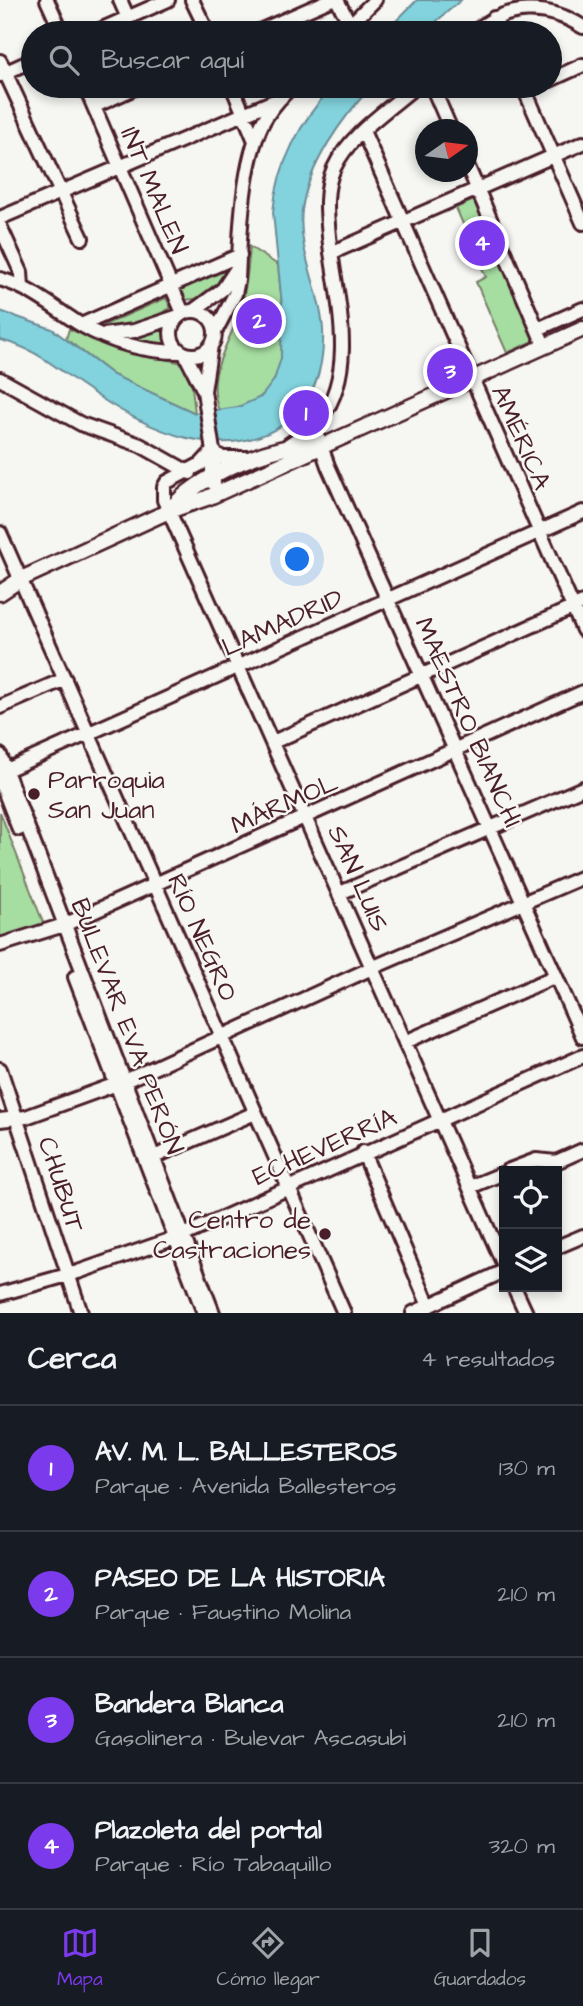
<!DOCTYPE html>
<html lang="es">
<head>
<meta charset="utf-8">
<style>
	body { margin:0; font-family:"Architects Daughter",sans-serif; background:#242831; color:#f1f3f6 }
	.controls { position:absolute; right:21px; bottom:21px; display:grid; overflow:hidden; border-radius:0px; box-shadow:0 4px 10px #0003 }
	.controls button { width:63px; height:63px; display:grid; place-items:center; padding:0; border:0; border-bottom:2px solid #363941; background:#171b24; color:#f1f3f6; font:35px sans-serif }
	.compass { position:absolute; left:415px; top:119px; width:63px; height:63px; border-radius:50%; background:#171b24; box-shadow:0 4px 10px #0003; rotate:76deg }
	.you { position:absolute; left:298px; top:560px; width:24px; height:24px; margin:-18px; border:5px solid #fff; border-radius:50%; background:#1a73e8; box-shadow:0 0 0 10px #1a73e833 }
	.badge { display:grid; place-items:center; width:46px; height:46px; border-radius:50%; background:#7c3aed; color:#fff; font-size:23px; font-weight:700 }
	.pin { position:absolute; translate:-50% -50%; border:4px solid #fff; box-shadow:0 2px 7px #0006 }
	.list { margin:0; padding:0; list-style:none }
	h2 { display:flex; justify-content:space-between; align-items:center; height:91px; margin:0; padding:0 28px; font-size:30px }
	h2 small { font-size:23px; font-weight:400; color:#9ea1a6 }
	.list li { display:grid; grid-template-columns:46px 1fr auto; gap:21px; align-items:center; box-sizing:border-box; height:126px; padding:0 28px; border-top:2px solid #363941 }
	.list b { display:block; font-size:26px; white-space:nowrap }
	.list p { margin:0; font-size:23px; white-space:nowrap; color:#9ea1a6 }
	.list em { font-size:23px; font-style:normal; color:#9ea1a6 }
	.icon { flex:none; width:38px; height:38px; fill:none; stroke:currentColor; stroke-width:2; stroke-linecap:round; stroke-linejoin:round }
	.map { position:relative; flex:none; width:583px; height:1313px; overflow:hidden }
	.search { position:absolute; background:#171b24; box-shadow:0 4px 10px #0003; left:21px; right:21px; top:21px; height:77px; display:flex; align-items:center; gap:18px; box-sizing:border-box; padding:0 24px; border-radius:38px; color:#9ea1a6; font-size:26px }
	.sheet { height:595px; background:#171b24 }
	nav { display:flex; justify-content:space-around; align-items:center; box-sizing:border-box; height:98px; border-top:2px solid #363941; background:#171b24; font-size:19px; color:#9ea1a6 }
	nav a { display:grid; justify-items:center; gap:4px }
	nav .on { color:#7c3aed }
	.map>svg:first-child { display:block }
</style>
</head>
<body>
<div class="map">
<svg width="583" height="1313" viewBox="0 0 583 1313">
	<rect width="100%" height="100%" fill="#f6f6f2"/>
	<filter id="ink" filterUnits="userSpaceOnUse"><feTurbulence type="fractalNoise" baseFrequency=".0143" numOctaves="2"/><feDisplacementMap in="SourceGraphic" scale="14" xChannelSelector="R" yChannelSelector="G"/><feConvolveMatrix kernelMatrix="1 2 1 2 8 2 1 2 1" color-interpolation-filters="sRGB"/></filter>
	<g filter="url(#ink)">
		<path fill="#a6dda1" stroke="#787e66" stroke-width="2" d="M474,200L534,341L507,353L476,282L486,277L456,208Z
			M250,247L278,265C281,301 295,372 260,397C249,406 232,408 219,411C204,371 231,344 241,307C247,287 248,267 250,247Z
			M230,268C224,285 203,303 183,299L178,290Z
			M166,298L171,308C149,320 129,329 104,325Z
			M164,326L169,347L126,338L137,337Z
			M69,329L125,351L183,363L192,387L195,413L113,375L66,339Z
			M0,812L44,925L0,939Z"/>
		<path fill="#82d3dd" stroke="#6c8b96" stroke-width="2" d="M417,0H461L423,33H384Z
			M333,86H372C342,118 308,165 302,210C297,251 321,290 323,330C327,415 265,456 187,438C150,429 114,408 83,386C55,367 33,347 0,340V311L52,329L113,375L195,413L238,407L261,397L274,380L281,358L282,306L273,212C277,165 301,120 333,86Z"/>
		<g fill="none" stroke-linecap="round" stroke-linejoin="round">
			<g stroke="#4a1f2b" stroke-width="18">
				<path id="minor" d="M47,0L62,33
					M120,0L128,18
					M192,0L208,33
					M337,0L350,24
					M494,18L501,33
					M93,33L168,0
					M255,33L330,0
					M342,33L375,0
					M474,33C506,4 548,4 583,27
					M0,61L82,238
					M0,75L33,60
					M550,80L583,65
					M85,86L183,313
					M232,86L255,141
					M432,86L451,130
					M523,86L583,223
					M95,106L139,86
					M363,131L583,630
					M468,167L544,345
					M0,218L281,98
					M0,226L21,272L22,287
					M331,253L583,143
					M0,279C31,288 54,308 81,325C112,343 146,352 181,352
					M193,311L223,289L237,268
					M171 333a22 22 0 1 1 44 0a22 22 0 1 1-44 0Z
					M81,325L240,255
					M538,329L583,309
					M215,332L235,294L238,280C240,235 242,165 262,124C269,110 281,97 292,86
					M103,335L134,331L179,316
					M211,345L204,391L213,451
					M185,354L204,391
					M0,379L81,424L140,445L190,473
					M314,426L328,466L583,1037
					M288,445C300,437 312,429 321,418C359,367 335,294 329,236C327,214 324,190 334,168C349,135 389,109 416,86
					M213,451L201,464L167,482L164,487V500L504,1265
					M213,451L222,458H248
					M0,533L344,1313
					M0,707L65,679
					M273,742L583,603
					M0,755L213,1313
					M0,773L583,512
					M0,780L19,829
					M340,893L583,788
					M0,945L64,925L583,692
					M75,977L204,1313
					M405,1042L556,976
					M0,1069L81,1313
					M0,1120L26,1117L125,1081L374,967L583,877
					M363,1152L429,1306
					M154,1157L255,1113
					M507,1171L536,1160L556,1162L583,1150
					M470,1187L504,1173
					M557,1247L583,1236
					M514,1287L526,1313
					M0,1294L78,1272L184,1235L583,1056
					M413,1313L504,1271"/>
			</g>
			<g stroke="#4a1f2b" stroke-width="19">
				<path id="major" d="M213,451V482
					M170,510C196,476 275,442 317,445
					M0,593L21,579L169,511L207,498L583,329"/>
			</g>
			<use href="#minor" stroke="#f6f6f2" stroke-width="12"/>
			<use href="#major" stroke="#f6f6f2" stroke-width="14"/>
		</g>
	</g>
	<g fill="#4a1f2b" stroke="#f6f6f2" stroke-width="2.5">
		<circle cx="34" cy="794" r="7"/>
		<circle cx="325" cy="1234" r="7"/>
	</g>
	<g text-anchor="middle" stroke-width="5" stroke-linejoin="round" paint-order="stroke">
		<g font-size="26" fill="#4a1f2b" stroke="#f6f6f2">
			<text transform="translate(155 190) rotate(67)" y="9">INT MALEN</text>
			<text transform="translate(522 437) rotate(66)" y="9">AMÉRICA</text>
			<text transform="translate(282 622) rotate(-24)" y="9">LAMADRID</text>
			<text transform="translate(469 722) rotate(66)" y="9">MAESTRO BIANCHI</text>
			<text transform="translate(284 803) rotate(-24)" y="9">MÁRMOL</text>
			<text transform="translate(359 878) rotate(66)" y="9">SAN LUIS</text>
			<text transform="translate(203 937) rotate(66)" y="9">RÍO NEGRO</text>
			<text transform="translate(128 1026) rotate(69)" y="9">BULEVAR EVA PERÓN</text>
			<text transform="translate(324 1146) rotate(-24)" y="9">ECHEVERRÍA</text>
			<text transform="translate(62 1184) rotate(72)" y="9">CHUBUT</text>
		</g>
		<g font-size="26" fill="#4a1f2b" stroke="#f6f6f2" text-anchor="start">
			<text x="48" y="788">Parroquia<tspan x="48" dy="30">San Juan</tspan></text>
			<text x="311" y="1228" text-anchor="end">Centro de<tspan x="311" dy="30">Castraciones</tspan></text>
		</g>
	</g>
</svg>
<div class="controls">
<button><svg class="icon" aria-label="locate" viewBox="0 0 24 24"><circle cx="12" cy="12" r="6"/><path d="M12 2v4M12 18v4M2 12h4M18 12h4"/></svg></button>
<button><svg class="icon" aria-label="layers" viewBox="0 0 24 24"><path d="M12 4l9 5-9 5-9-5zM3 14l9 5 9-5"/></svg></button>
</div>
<svg class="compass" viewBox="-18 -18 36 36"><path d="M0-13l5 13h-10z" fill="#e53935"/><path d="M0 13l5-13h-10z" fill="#9ea1a6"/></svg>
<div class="you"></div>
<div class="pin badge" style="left:306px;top:413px">1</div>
<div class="pin badge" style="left:259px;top:321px">2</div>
<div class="pin badge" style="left:450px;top:371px">3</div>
<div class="pin badge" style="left:482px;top:243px">4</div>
<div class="search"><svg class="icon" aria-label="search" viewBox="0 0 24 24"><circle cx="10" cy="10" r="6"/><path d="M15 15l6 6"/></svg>Buscar aquí</div>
</div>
<section class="sheet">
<h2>Cerca<small>4 resultados</small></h2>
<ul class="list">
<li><span class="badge">1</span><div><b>AV. M. L. BALLESTEROS</b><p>Parque · Avenida Ballesteros</p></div><em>130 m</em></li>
<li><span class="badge">2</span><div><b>PASEO DE LA HISTORIA</b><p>Parque · Faustino Molina</p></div><em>210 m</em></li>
<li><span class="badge">3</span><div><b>Bandera Blanca</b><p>Gasolinera · Bulevar Ascasubi</p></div><em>210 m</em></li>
<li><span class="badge">4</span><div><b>Plazoleta del portal</b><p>Parque · Río Tabaquillo</p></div><em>320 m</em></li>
</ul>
</section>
<nav>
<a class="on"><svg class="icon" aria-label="map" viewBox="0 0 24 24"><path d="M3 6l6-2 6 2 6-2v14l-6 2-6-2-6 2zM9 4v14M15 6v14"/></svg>Mapa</a>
<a><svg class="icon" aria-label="directions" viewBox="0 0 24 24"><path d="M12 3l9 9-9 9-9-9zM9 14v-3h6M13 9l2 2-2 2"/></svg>Cómo llegar</a>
<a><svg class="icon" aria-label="saved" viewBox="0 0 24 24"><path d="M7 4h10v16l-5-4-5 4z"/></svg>Guardados</a>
</nav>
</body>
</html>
